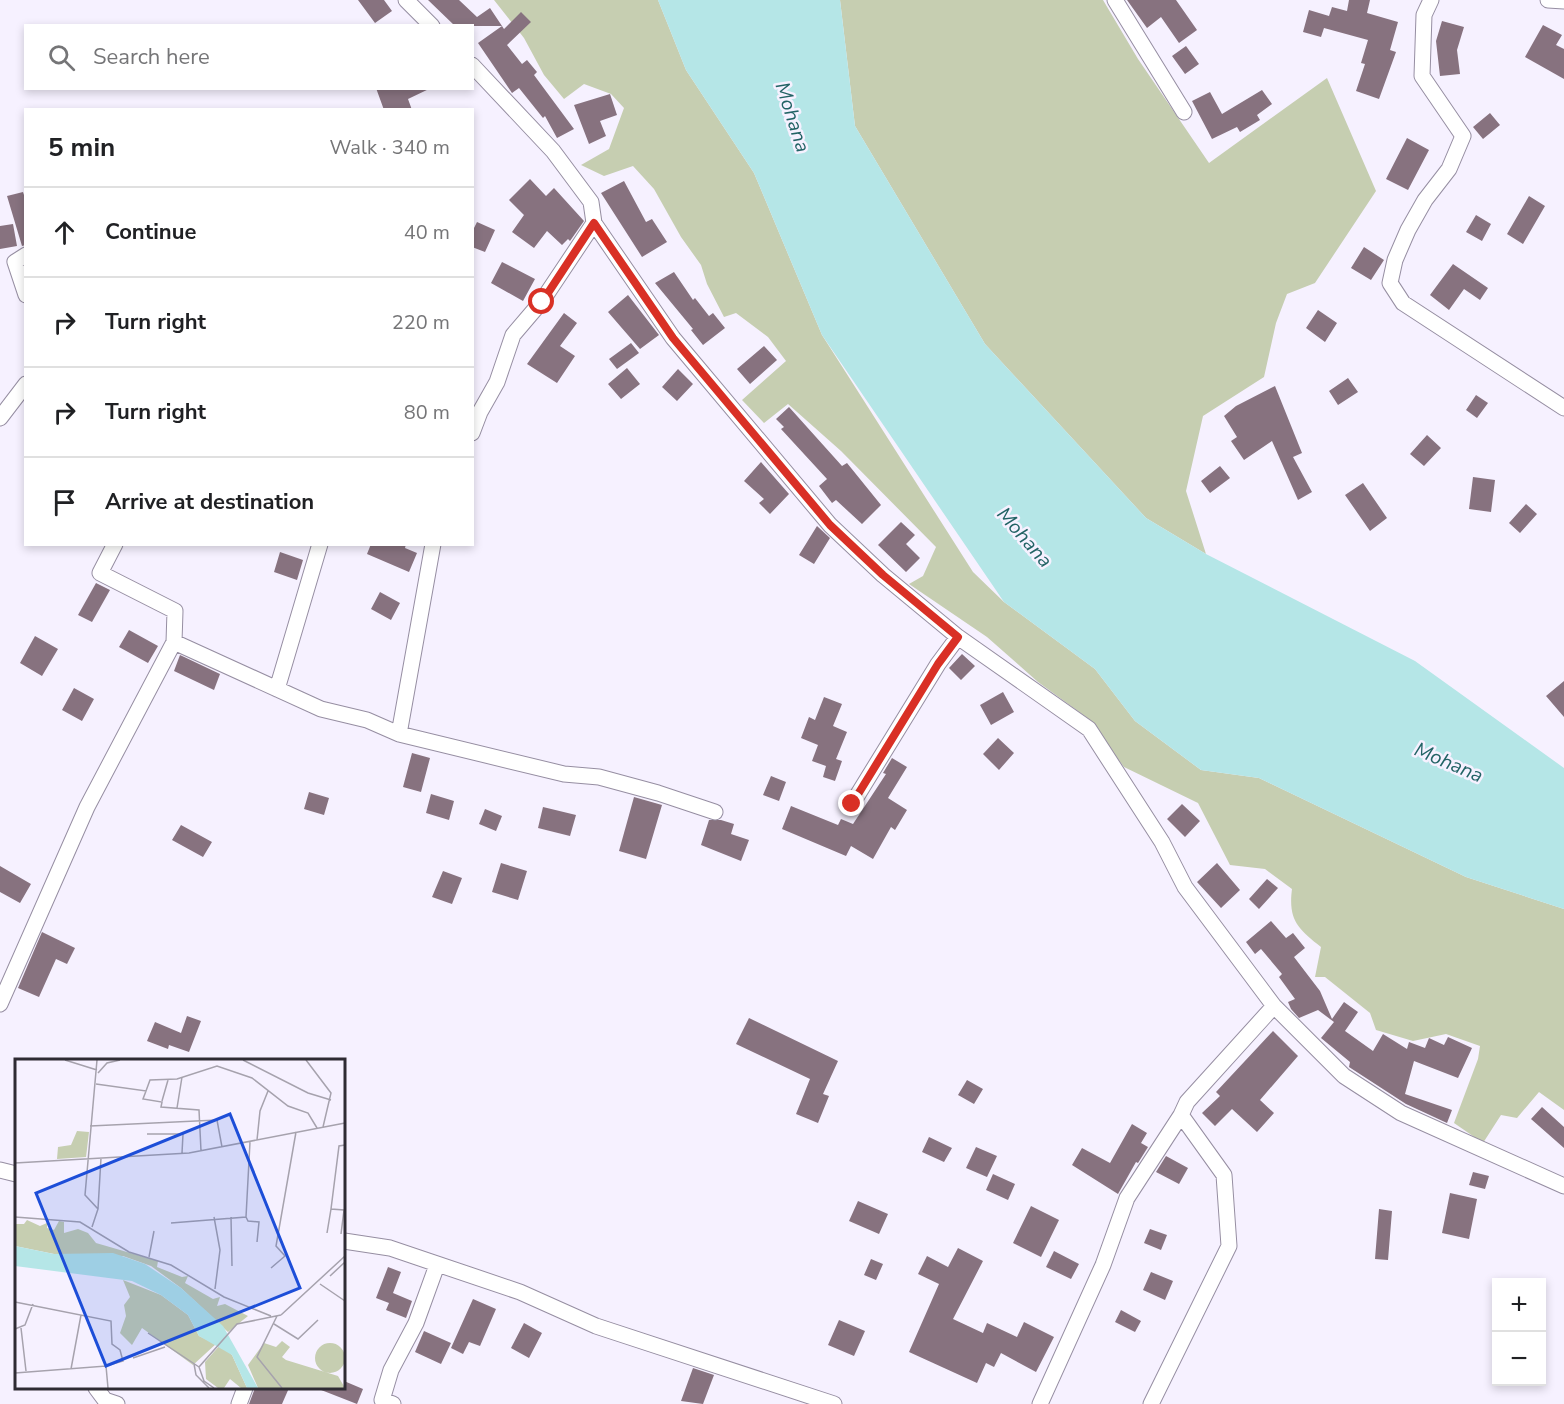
<!DOCTYPE html>
<html lang="en">
<head>
<meta charset="utf-8">
<style>
	body { margin:0; font-family:"Nunito Sans",sans-serif; background:#f6f6f6; color:#202124 }
	.controls { position:absolute; right:18px; bottom:18px; display:grid; overflow:hidden; border-radius:0px; box-shadow:0 3px 9px #0003 }
	.controls button { width:54px; height:54px; display:grid; place-items:center; padding:0; border:0; border-bottom:2px solid #e0e0e0; background:#fff; color:#202124; font:30px sans-serif }
	.stop { position:absolute; width:18px; height:18px; margin:-14px; border:4px solid #d93025; border-radius:50%; background:#fff }
	.stop.end { background:#d93025; border-color:#fff; box-shadow:0 2px 6px #0008 }
	.list { margin:0; padding:0; list-style:none }
	h2 { display:flex; justify-content:space-between; align-items:center; height:78px; margin:0; padding:0 24px; font-size:26px }
	h2 small { font-size:20px; font-weight:400; color:#757577 }
	.list li { display:grid; grid-template-columns:39px 1fr auto; gap:18px; align-items:center; box-sizing:border-box; height:90px; padding:0 24px; border-top:2px solid #e0e0e0 }
	.list b { display:block; font-size:22px; white-space:nowrap }
	.list em { font-size:20px; font-style:normal; color:#757577 }
	.icon { flex:none; width:33px; height:33px; fill:none; stroke:currentColor; stroke-width:2; stroke-linecap:round; stroke-linejoin:round }
	.map { position:relative; flex:none; width:1564px; height:1404px; overflow:hidden }
	.search { position:absolute; background:#fff; box-shadow:0 3px 9px #0003; left:24px; top:24px; width:450px; height:66px; display:flex; align-items:center; gap:15px; box-sizing:border-box; padding:0 21px; border-radius:0px; color:#757577; font-size:22px }
	.panel { position:absolute; background:#fff; box-shadow:0 3px 9px #0003; left:24px; top:108px; width:450px; height:438px; border-radius:0px }
	.map>svg:first-child { display:block }
</style>
</head>
<body>
<div class="map">
<svg width="1564" height="1404" viewBox="0 0 1564 1404">
	<rect width="100%" height="100%" fill="#f6f1ff"/>
	<path fill="#c6ceb1" d="M494,0H658L686,70L754,173L822,335L973,572L1004,602L1095,669L1135,721L1201,770L1259,778L1466,877L1564,909V1110L1539,1092L1517,1118L1501,1115L1483,1143L1454,1123L1478,1059L1480,1046L1446,1034L1413,1041L1376,1030L1370,1013L1325,977H1315L1321,947C1298,929 1288,920 1292,889L1265,869L1230,865L1198,803L1124,767L1086,717L1038,682L987,637L909,584L923,576L936,547L841,451L788,404L764,423L742,400L786,361L768,337L736,313L724,317L707,284L701,265L681,237L654,189L633,166L604,176L581,165L609,149L624,108L611,94L584,84L564,99L544,75L524,38Z
		M840,0H1103L1138,59L1209,163L1327,78L1376,191L1315,283L1287,294L1276,323L1264,377L1203,416L1186,491L1206,554L1146,518L985,344L855,126Z"/>
	<path fill="#b5e6e7" d="M658,0H840L855,126L985,344L1146,518L1206,554L1415,661L1564,768V909L1466,877L1259,778L1201,770L1135,721L1095,669L1004,602L822,335L754,173L686,70Z"/>
	<path fill="#87727f" d="M358,0H384L392,11L375,23Z
		M428,0H459L477,17L490,8L502,26H455Z
		M1127,0H1176L1197,30L1179,43L1161,17L1147,28Z
		M1349,0H1370L1367,13L1398,22L1390,50L1396,52L1379,99L1356,91L1365,64L1361,63L1368,40L1324,28L1321,37L1303,32L1309,10L1329,16L1332,7L1347,11Z
		M521,12L531,22L507,45L522,64L527,60L537,72L534,75L574,129L557,138L545,116L543,118L519,88L512,93L478,43L502,26L504,29Z
		M1442,21L1464,27L1457,50L1460,74L1440,76L1436,41Z
		M1543,25L1562,35L1556,45L1564,49V79L1525,57Z
		M1186,46L1199,64L1185,74L1172,56Z
		M376,88H431L408,99L412,110H384Z
		M1262,90L1272,104L1257,115L1260,120L1240,132L1237,127L1212,139L1192,101L1210,92L1222,114Z
		M610,94L617,115L600,121L606,136L589,144L574,105Z
		M1490,113L1500,125L1483,139L1473,127Z
		M1407,138L1429,150L1408,190L1386,179Z
		M530,179L546,196L554,188L584,221L570,241L568,239L562,245L547,231L534,248L512,232L524,215L509,200Z
		M624,181L646,222L652,219L667,242L642,257L601,193Z
		M23,192L26,201V245L22,246L7,196Z
		M1529,196L1545,206L1523,244L1507,234Z
		M1476,215L1491,224L1482,241L1466,232Z
		M477,222L495,230L485,252L472,247V232Z
		M13,224L17,246L0,249V226Z
		M1364,247L1384,260L1371,280L1351,268Z
		M502,262L535,279L523,301L491,283Z
		M1453,264L1488,288L1480,300L1464,289L1449,310L1430,295Z
		M674,272L693,300L695,298L709,316L713,313L725,328L703,345L691,330L693,329L655,283Z
		M628,295L659,335L640,349L608,312Z
		M1318,310L1337,323L1325,342L1306,328Z
		M564,313L577,323L560,346L575,356L557,383L527,364Z
		M631,343L639,353L617,369L609,359Z
		M764,346L777,360L750,384L737,369Z
		M627,368L640,384L621,399L608,384Z
		M678,369L693,384L677,401L662,387Z
		M1348,378L1358,392L1338,405L1329,391Z
		M1275,386L1302,453L1293,457L1312,492L1298,500L1272,441L1244,460L1231,441L1237,437L1224,416L1236,406Z
		M1476,395L1488,403L1477,418L1466,410Z
		M789,407L842,466L847,463L881,505L862,524L836,500L832,503L819,486L827,479L781,429L784,427L776,419Z
		M1427,435L1441,448L1424,466L1410,454Z
		M761,462L789,494L770,514L759,503L764,499L744,481Z
		M1220,466L1230,478L1210,493L1201,481Z
		M1473,477L1495,480L1491,512L1469,509Z
		M1363,483L1387,518L1370,531L1345,495Z
		M1526,504L1537,514L1520,533L1509,523Z
		M901,522L915,535L906,544L920,558L906,572L878,545Z
		M817,526L830,538L814,564L799,555Z
		M371,544H406L405,548L417,553L409,572L367,554Z
		M280,552L303,560L297,580L274,572Z
		M96,583L110,590L92,622L78,615Z
		M380,592L400,603L391,620L371,609Z
		M129,630L158,646L148,663L119,647Z
		M35,636L58,649L42,676L20,663Z
		M962,654L975,666L961,680L949,668Z
		M180,655L220,674L214,690L174,671Z
		M1564,681V717L1546,696Z
		M74,688L94,699L82,721L62,710Z
		M1003,692L1014,712L991,725L980,705Z
		M824,697L842,704L833,726L847,732L836,759L842,761L835,781L823,777L826,766L812,761L818,745L801,738L809,717L815,720Z
		M998,738L1014,753L999,770L983,754Z
		M412,753L430,758L421,792L403,787Z
		M892,758L907,767L888,798L907,810L895,830L891,827L873,859L851,846L846,856L782,829L791,806L838,825L841,819L853,824L886,774L883,773Z
		M771,776L786,782L779,801L763,795Z
		M309,792L329,798L324,815L304,809Z
		M431,794L454,801L449,820L426,813Z
		M634,797L662,805L646,859L619,851Z
		M1182,804L1200,821L1185,837L1167,819Z
		M543,807L576,815L570,836L538,828Z
		M485,809L502,816L496,831L479,824Z
		M709,820H721L734,824L731,834L749,840L741,861L701,845Z
		M181,825L212,842L203,857L172,840Z
		M501,863L527,871L518,900L492,892Z
		M1217,863L1240,890L1221,908L1197,882Z
		M0,866L31,884L20,903L0,892Z
		M443,871L462,878L452,904L432,897Z
		M1267,879L1278,888L1259,909L1249,899Z
		M1271,921L1286,938L1293,933L1305,948L1294,957L1320,991L1332,1019L1344,1002L1358,1012L1345,1031L1373,1051L1383,1034L1407,1049L1409,1042L1425,1048L1429,1038L1444,1045L1448,1037L1472,1048L1458,1078L1414,1061L1405,1094L1452,1110L1447,1123L1406,1104L1349,1067L1350,1062L1321,1038L1334,1022L1318,1010L1299,1018L1291,1009L1288,1002L1295,999L1279,977L1282,974L1261,949L1255,954L1246,942Z
		M42,932L75,948L67,964L56,959L39,997L18,988Z
		M187,1016L201,1021L189,1052L169,1045L168,1049L147,1041L155,1022L181,1033Z
		M749,1018L838,1061L823,1094L829,1096L818,1123L796,1114L810,1079L736,1044Z
		M1273,1031L1298,1056L1260,1100L1274,1113L1257,1132L1232,1109L1215,1126L1202,1113L1220,1096L1216,1092Z
		M967,1080L983,1089L974,1104L958,1095Z
		M1542,1107L1564,1127V1148L1531,1119Z
		M1132,1124L1147,1133L1141,1143L1148,1147L1138,1163L1136,1162L1118,1194L1072,1165L1082,1148L1110,1163Z
		M929,1137L952,1148L944,1162L922,1152Z
		M976,1147L997,1156L987,1177L966,1168Z
		M1166,1156L1188,1168L1179,1184L1156,1172Z
		M1473,1172L1489,1176L1485,1189L1469,1185Z
		M993,1174L1015,1184L1008,1200L986,1190Z
		M1450,1193L1477,1199L1469,1239L1442,1233Z
		M858,1201L888,1214L879,1234L849,1221Z
		M1031,1206L1059,1220L1041,1257L1013,1243Z
		M1379,1209L1392,1211L1388,1260L1375,1259Z
		M1150,1229L1167,1235L1161,1250L1144,1243Z
		M958,1248L983,1261L953,1319L983,1333L987,1323L1017,1337L1024,1322L1054,1337L1036,1372L1001,1353L994,1367L986,1363L977,1383L909,1352L939,1284L918,1274L927,1256L948,1267Z
		M1054,1251L1079,1264L1071,1279L1046,1267Z
		M871,1259L883,1264L876,1280L864,1275Z
		M388,1267L401,1272L393,1293L412,1301L406,1318L386,1310L389,1303L376,1298Z
		M1151,1272L1173,1281L1165,1300L1143,1290Z
		M473,1299L496,1309L480,1346L469,1342L463,1354L451,1348Z
		M1121,1310L1141,1321L1135,1332L1115,1322Z
		M839,1320L865,1331L854,1356L828,1345Z
		M524,1323L542,1333L529,1358L511,1348Z
		M424,1331L451,1343L441,1364L415,1352Z
		M693,1368L714,1375L703,1404L681,1401Z
		M344,1381L363,1389L357,1404L316,1388H344Z
		M255,1388H289L282,1404H249Z"/>
	<g fill="none" stroke-linecap="round" stroke-linejoin="round">
		<g stroke="#968ea2" stroke-width="17">
			<path id="minor" d="M406,0L432,26
				M1115,0L1184,112
				M1431,0L1424,15L1422,76L1463,136L1449,169L1425,200L1408,230L1395,260L1390,283L1403,303L1564,408
				M1548,0L1564,1
				M472,65L553,151L591,202L594,223L673,338L830,525L883,575L958,637L1089,729L1162,842L1185,887L1274,1006L1344,1076L1401,1113L1564,1186
				M26,255L15,262L26,295
				M0,418L26,384
				M472,433L480,412L497,382L513,335L542,301L594,223
				M115,544L100,573L175,611L174,642
				M277,689L320,544
				M399,734L433,544
				M852,804L938,664L958,637
				M0,1004L87,807L174,642L321,709L367,720L399,734L564,774L599,777L658,793L715,812
				M0,1170L16,1174
				M344,1241L390,1248L520,1292L596,1326L834,1404
				M96,1388L105,1400L117,1404
				M239,1404L245,1388
				M393,1404L382,1400L391,1370L416,1323L437,1265
				M1040,1404L1103,1265L1127,1198L1181,1115
				M1151,1404L1229,1246L1224,1175L1181,1115L1187,1102L1274,1006"/>
		</g>
		<use href="#minor" stroke="#fff" stroke-width="15"/>
	</g>
	<g fill="none" stroke-linecap="round" stroke-linejoin="round">
		<path stroke="#d93025" stroke-width="8" d="M542,302L594,223L673,338L830,525L883,575L958,637L938,664L852,804"/>
	</g>
	<g text-anchor="middle" stroke-width="5" stroke-linejoin="round" paint-order="stroke">
		<g font-size="20" font-style="italic" fill="#226365" stroke="#f6f1ff">
			<text transform="translate(793 117) rotate(72)" y="7">Mohana</text>
			<text transform="translate(1025 537) rotate(49)" y="7">Mohana</text>
			<text transform="translate(1449 762) rotate(23)" y="7">Mohana</text>
		</g>
	</g>
	<g transform="translate(15 1059)">
		<rect width="330" height="330" fill="#f6f1ff"/>
		<path d="M62,72L74,73L71,98L42,100L43,88L56,86ZM12,161L25,167L32,164V169L39,171L44,162L49,163V174L63,170L73,174L81,184L143,202L142,208L167,218L173,217L170,224L198,240L205,238L202,247L210,245L233,257L213,273L166,229L136,207L108,197L39,195L0,187V165H9ZM108,221L146,236L173,256L184,277L201,285L178,306L127,269L117,286L105,274L111,257L109,246L115,238ZM267,282L275,288L267,298L271,301L323,317L330,329H243L233,306L249,284L261,288ZM300 299a15 15 0 1 1 30 0a15 15 0 1 1-30 0ZM205,286L217,296L232,329H226L215,320L209,329H203L191,320L190,303Z" fill="#c6ceb1"/>
		<path d="M0,187L39,195L98,194L130,205L166,229L208,267L243,329H232L217,296L184,277L173,256L146,236L117,222L0,207Z" fill="#b5e6e7"/>
		<path fill="none" stroke="#a6a2ad" stroke-width="1.5" d="M50,1L82,11M228,1L293,34L316,41M291,1L316,34L308,68M83,14L92,4L105,1M81,25L131,32L135,21L162,20L202,7L237,19L273,47L293,54L302,69M131,32L128,40L147,43L146,48L184,51L186,92M147,42L153,21M162,49L167,18M75,67L202,61L207,88M132,75H168L167,94M242,81L245,52L253,32M0,104L174,94L330,64M83,150L86,99M0,158L65,163L114,193L156,206L209,238L256,257M199,158L205,191L200,230M216,158L217,207M231,158L233,162L244,163L242,183M156,164L231,158L235,83M77,168L83,150L70,136L82,1M312,174L316,150M326,175L329,151L316,150L324,87L330,86M134,198L139,172M256,209L270,197L261,187L281,73M315,217L330,203M305,225L330,242M0,243L96,262L97,285L105,291L108,302L91,307M266,256L330,197M262,257L242,298L267,329M259,265L283,280L303,261M6,269L11,312M0,270L10,266L18,245M133,274L184,308M118,299L150,288M179,305L181,316L194,329M56,310L66,256M0,314L91,307L93,329M199,329L189,322L184,308L222,265L266,256"/>
		<path fill="#1d4ed8" fill-opacity="0.15" stroke="#1d4ed8" stroke-width="3" d="M215,55L285,229L91,307L21,134Z"/>
		<rect width="330" height="330" fill="none" stroke="#2e2b33" stroke-width="3"/>
	</g>
</svg>
<div class="controls">
<button>+</button>
<button>−</button>
</div>
<div class="stop" style="left:542px;top:302px"></div>
<div class="stop end" style="left:852px;top:804px"></div>
<div class="search"><svg class="icon" aria-label="search" viewBox="0 0 24 24"><circle cx="10" cy="10" r="6"/><path d="M15 15l6 6"/></svg>Search here</div>
<section class="panel">
<h2>5 min<small>Walk · 340 m</small></h2>
<ul class="list">
<li><svg class="icon" aria-label="ahead" viewBox="0 0 24 24"><path d="M12 20V5M6 11l6-6 6 6"/></svg><div><b>Continue</b></div><em>40 m</em></li>
<li><svg class="icon" aria-label="right" viewBox="0 0 24 24"><path d="M7 20v-9h11M14 6l5 5-5 5"/></svg><div><b>Turn right</b></div><em>220 m</em></li>
<li><svg class="icon" aria-label="right" viewBox="0 0 24 24"><path d="M7 20v-9h11M14 6l5 5-5 5"/></svg><div><b>Turn right</b></div><em>80 m</em></li>
<li><svg class="icon" aria-label="arrive" viewBox="0 0 24 24"><path d="M6 21V4h12l-3 4 3 4H6"/></svg><div><b>Arrive at destination</b></div></li>
</ul>
</section>
</div>
</body>
</html>
